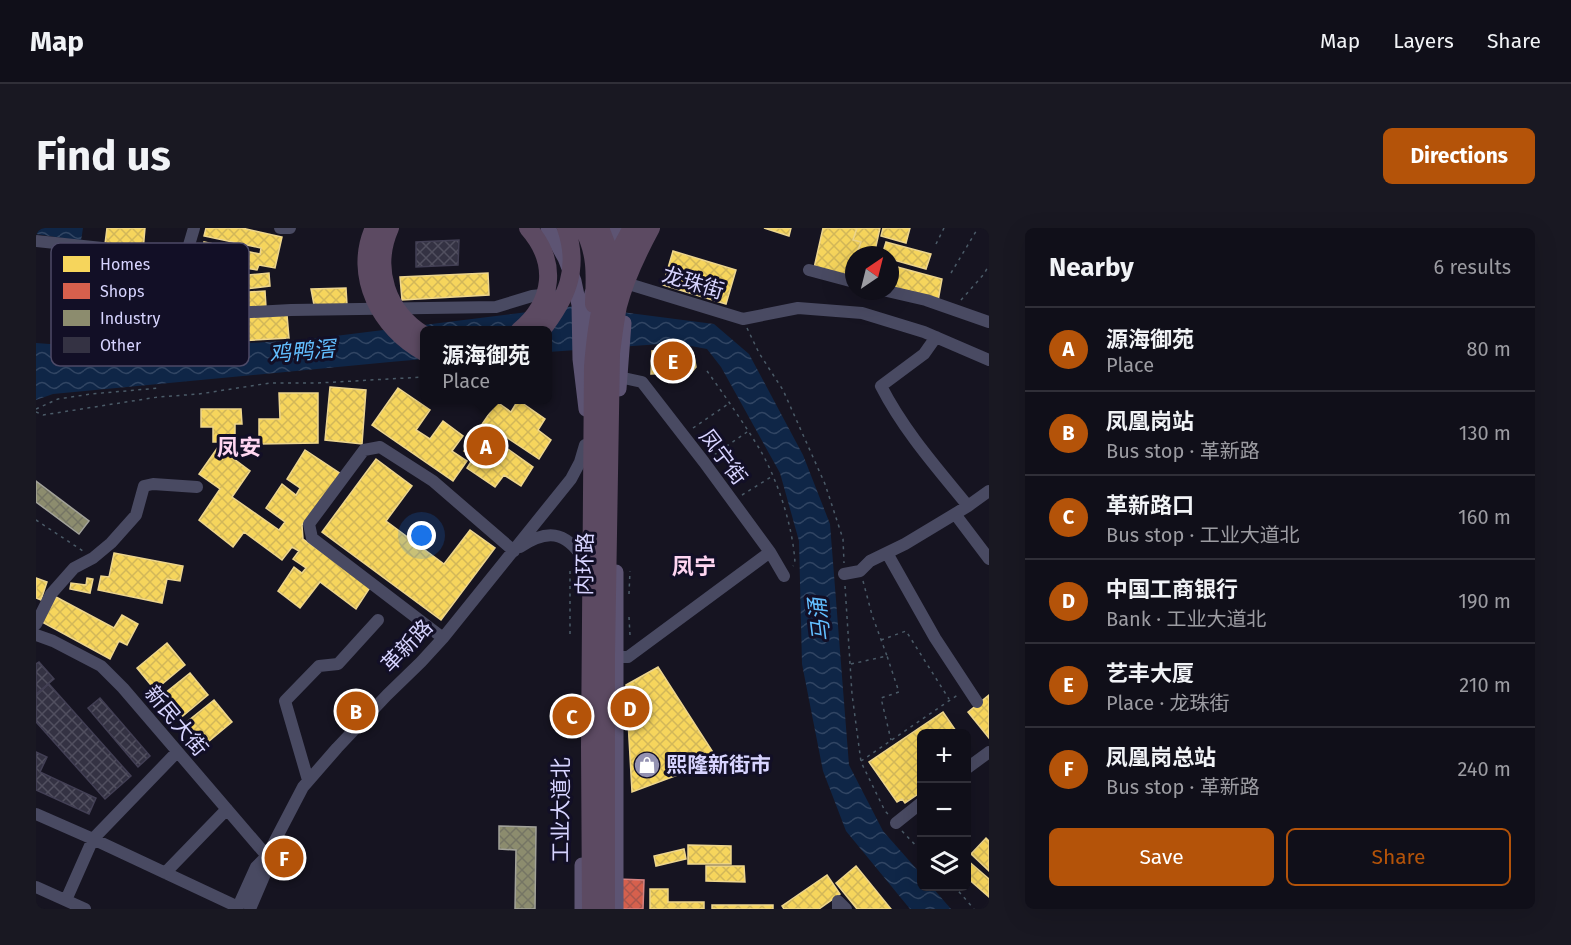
<!DOCTYPE html>
<html lang="en">
<head>
<meta charset="utf-8">
<style>
	body { margin:0; font-family:"Fira Sans","Noto Sans SC",sans-serif; background:#191822; color:#f1f3f6 }
	.controls { position:absolute; right:18px; bottom:18px; display:grid; overflow:hidden; border-radius:9px; box-shadow:0 6px 24px #0002 }
	.controls button { width:54px; height:54px; display:grid; place-items:center; padding:0; border:0; border-bottom:2px solid #302f38; background:#100f19; color:#f1f3f6; font:30px sans-serif }
	.compass { position:absolute; left:809px; top:18px; width:54px; height:54px; border-radius:50%; background:#100f19; box-shadow:0 6px 24px #0002; rotate:35deg }
	.you { position:absolute; left:386px; top:308px; width:21px; height:21px; margin:-15px; border:4px solid #fff; border-radius:50%; background:#1a73e8; box-shadow:0 0 0 9px #1a73e833 }
	.badge { display:grid; place-items:center; width:39px; height:39px; border-radius:50%; background:#b45309; color:#fff; font-size:20px; font-weight:700 }
	.pin { position:absolute; translate:-50% -50%; border:3px solid #fff; box-shadow:0 2px 6px #0006 }
	.popup { position:absolute; left:384px; top:98px; width:132px; height:78px; box-sizing:border-box; display:grid; place-content:center; border-radius:9px; background:#100f19; filter:drop-shadow(0 2px 4px #0005); font-size:20px; white-space:nowrap; color:#9c9ca2 }
	.popup b { font-size:22px; color:#f1f3f6 }
	.popup::after { content:''; position:absolute; left:50%; top:100%; margin-left:-12px; border:12px solid transparent; border-top-color:#100f19 }
	.list { margin:0; padding:0; list-style:none }
	h2 { display:flex; justify-content:space-between; align-items:center; height:78px; margin:0; padding:0 24px; font-size:26px }
	h2 small { font-size:20px; font-weight:400; color:#9c9ca2 }
	.list li { display:grid; grid-template-columns:39px 1fr auto; gap:18px; align-items:center; box-sizing:border-box; height:84px; padding:0 24px; border-top:2px solid #302f38 }
	.list b { display:block; font-size:22px; white-space:nowrap }
	.list p { margin:0; font-size:20px; white-space:nowrap; color:#9c9ca2 }
	.list em { font-size:20px; font-style:normal; color:#9c9ca2 }
	.actions { display:flex; gap:12px; padding:18px 24px }
	.actions a { flex:1; padding:14px 0; border:2px solid #b45309; border-radius:9px; text-align:center; font-size:21px; color:#b45309 }
	.actions .main { background:#b45309; color:#fff }
	.icon { flex:none; width:33px; height:33px; fill:none; stroke:currentColor; stroke-width:2; stroke-linecap:round; stroke-linejoin:round }
	.map { position:relative; flex:none; width:953px; height:681px; overflow:hidden; border-radius:9px }
	header { display:flex; align-items:center; gap:36px; box-sizing:border-box; height:84px; padding:0 30px; background:#100f19; border-bottom:2px solid #302f38 }
	header strong { font-size:28px }
	nav { display:flex; gap:33px; margin-inline-start:auto; font-size:21px }
	.intro { display:flex; align-items:center; justify-content:space-between; box-sizing:border-box; height:144px; padding:0 36px }
	h1 { margin:0; font-size:42px }
	.button { padding:15px 27px; border-radius:9px; background:#b45309; color:#fff; font-size:21px; font-weight:700 }
	main { display:flex; gap:36px; padding:0 36px }
	aside { flex:1; background:#100f19; border-radius:9px; box-shadow:0 6px 24px #0002 }
	.map>svg:first-child { display:block }
</style>
</head>
<body>
<header>
<strong>Map</strong>
<nav><a>Map</a><a>Layers</a><a>Share</a></nav>
</header>
<div class="intro"><h1>Find us</h1><a class="button">Directions</a></div>
<main>
<div class="map">
<svg width="953" height="681" viewBox="0 0 953 681">
	<defs>
		<pattern id="water-waves" width="16" height="10" patternUnits="userSpaceOnUse" patternTransform="scale(1.5)"><rect width="16" height="10" fill="#0f2647"/><path d="M0 5q4-4 8 0t8 0" fill="none" stroke="#314563"/></pattern>
		<pattern id="homes-cross-hatch" width="8" height="8" patternUnits="userSpaceOnUse" patternTransform="scale(1.5)"><rect width="8" height="8" fill="#f6d55c"/><path d="M0 0l8 8M0 8l8-8" fill="none" stroke="#d2b759"/></pattern>
		<pattern id="shops-cross-hatch" width="8" height="8" patternUnits="userSpaceOnUse" patternTransform="scale(1.5)"><rect width="8" height="8" fill="#d6604d"/><path d="M0 0l8 8M0 8l8-8" fill="none" stroke="#a9564d"/></pattern>
		<pattern id="industry-cross-hatch" width="8" height="8" patternUnits="userSpaceOnUse" patternTransform="scale(1.5)"><rect width="8" height="8" fill="#8c8c6e"/><path d="M0 0l8 8M0 8l8-8" fill="none" stroke="#757564"/></pattern>
		<pattern id="building-cross-hatch" width="8" height="8" patternUnits="userSpaceOnUse" patternTransform="scale(1.5)"><rect width="8" height="8" fill="#343243"/><path d="M0 0l8 8M0 8l8-8" fill="none" stroke="#514f5f"/></pattern>
	</defs>
	<rect width="100%" height="100%" fill="#161421"/>
	<path fill="url(#water-waves)" d="M0,0H47L45,13L0,6Z
		M539,78L678,96L713,126L767,227L794,296L813,537L847,603L885,646V658L896,659L915,681H874L810,603L787,543L766,436L763,313L744,245L685,139L671,121L639,115L512,124V103H388V131L354,134L17,166L0,172V115L67,120L106,115L159,118L267,112Z"/>
	<path fill="url(#homes-cross-hatch)" stroke="#edd58d" stroke-width="1.5" d="M71,0H109L107,23L69,16Z
		M170,0H206L246,9L239,40L223,37L221,42L164,33L168,14L224,26L225,20L168,8Z
		M728,0H755L753,8Z
		M787,0H821L817,12L825,14L820,27H818V35L814,49L778,40Z
		M821,0H844L838,27L822,23L825,14L817,12Z
		M847,0H874L870,15L845,8Z
		M850,14L895,26L890,41L854,31V27H846Z
		M637,23L700,42L690,76L627,57Z
		M854,37L906,51L902,73L854,60Z
		M233,45L234,58L201,62V48Z
		M452,45L453,67L366,72L364,49Z
		M310,60L311,77H278L275,61Z
		M229,63L230,79L201,82L197,65Z
		M129,64H139L138,81L57,85L54,69Z
		M251,87L253,110L203,113L200,90Z
		M644,120L643,128H658L660,139L655,145L615,146L616,123Z
		M294,159L330,162L326,216L289,212Z
		M362,160L394,182L380,202L394,211L407,193L427,208L416,223L431,233L417,253L336,197Z
		M243,165H282V215L223,216V191H244Z
		M482,172L509,191L502,202L515,212L503,231L467,207L462,214L497,239L485,258L468,247L459,259L431,240L438,229L428,223L461,174L475,184Z
		M165,181H205L206,196H199V214H177V199H165Z
		M182,219L214,243L196,269L243,302L249,294L230,280L246,256L260,267L264,260L251,251L269,222L305,246L266,297L267,311L335,358L320,381L284,354L264,380L242,363L258,339L266,345L270,340L257,331L263,323L256,319L246,332L208,304L197,319L163,292L184,261L163,246Z
		M340,231L376,258L350,293L408,336L434,302L459,320L405,392L286,304Z
		M78,325L147,338L144,353L131,351L126,375L62,362L65,348L73,349Z
		M0,350L11,354L5,372L0,370Z
		M51,350L57,351L54,365L34,361L35,355L50,357Z
		M20,369L78,400L86,387L102,396L91,417L83,413L74,431L6,394Z
		M131,415L149,437L119,462L101,440Z
		M622,439L682,532L596,564L590,457Z
		M154,445L172,467L142,492L124,469Z
		M953,467V510L932,484Z
		M178,472L196,494L166,519L148,496Z
		M907,484L922,506H885V530L883,532L885,537V564L869,575L866,571L861,574L833,534Z
		M950,610L953,613V643L935,626Z
		M652,617L695,618V636H652Z
		M648,621L650,631L620,638L618,628Z
		M930,631L953,651V669L930,649Z
		M670,638H708L709,654L670,653Z
		M820,638L855,681H821L800,655Z
		M791,647L804,666L783,681H748L746,678Z
		M614,661H632V674H668V681H614Z
		M676,677H737V681H676Z"/>
	<path fill="url(#shops-cross-hatch)" stroke="#d68382" stroke-width="1.5" d="M582,651L608,652L607,681H582Z"/>
	<path fill="url(#industry-cross-hatch)" stroke="#a2a29a" stroke-width="1.5" d="M148,42L194,46L192,81L144,84Z
		M0,253L53,293L43,306L0,274Z
		M463,598L500,599L499,681H479L480,622L463,621Z"/>
	<path fill="url(#building-cross-hatch)" stroke="#423f54" stroke-width="1.5" d="M423,12L422,37L380,39V14Z
		M3,434L18,451L0,466V436Z
		M13,456L95,548L69,571L0,494V467Z
		M64,470L114,528L102,539L52,480Z
		M0,524L11,529L4,544L60,570L53,586L0,562Z"/>
	<g fill="none" stroke-linecap="round" stroke-linejoin="round">
		<path stroke="#4b5b68" stroke-width="1.5" stroke-dasharray="3 4.5" stroke-linecap="butt" d="M900,16L908,0
			M915,45L942,0
			M925,72L948,46L953,37
			M711,100L723,125L747,162L789,256L807,311L808,335
			M671,143C689,168 707,194 723,220C742,252 757,299 759,335L757,338
			M0,181L22,171L55,166L123,160
			M0,184L7,187L122,169L163,166L234,155H282L388,149
			M657,200L692,176
			M678,227L711,204
			M706,267L735,249
			M0,292L47,323
			M827,353L836,387L851,428
			M809,358L816,466L825,534L849,583L854,588
			M593,366L594,343
			M593,389L594,407
			M534,406V342
			M845,412L870,403L913,471
			M815,436L851,428L863,464L845,470L855,512
			M825,533L923,466
			M866,603L885,623
			M918,658L938,681"/>
		<path stroke="#494a62" stroke-width="12" d="M244,0H254
			M0,13L66,20L105,28L148,34
			M773,42L818,54
			M596,57L707,91L762,80L826,85L888,104L953,132
			M851,63L890,72L953,94
			M37,85L126,90L141,88L255,82L460,79L496,68L515,66
			M141,88V61L148,34L158,0
			M900,109L888,126L845,158C868,203 901,240 932,278
			M583,149L606,154L668,234L734,324L748,348
			M919,286L953,331
			M484,319C511,301 529,303 547,330L561,331
			M851,325L899,410L941,474
			M808,346L824,343L834,333L869,316L932,278L953,263
			M0,396L15,366L38,340L57,330L75,315L100,287L108,258L117,256L161,259
			M0,407L17,413L65,438L87,460L231,628
			M407,410L276,310L273,296L328,222L344,219L397,253L478,323
			M573,429H592L734,324
			M930,541L953,524
			M272,552L249,473L283,438L302,436L342,392
			M0,586L57,611L202,679
			M860,595L885,575
			M129,645L191,581
			M0,659L49,681
			M30,672L57,611L141,524
			M201,681L220,639L231,628L267,559L301,520L351,467L385,434L407,410L535,251L544,234L549,217
			M214,681L229,646L231,628
			M802,681V673L810,681"/>
		<path stroke="#5d5473" stroke-width="15" d="M512,0L529,30L538,53L543,77L544,131L550,181
			M568,24L580,0
			M550,127L552,91L556,65
			M583,161L588,95
			M546,681V637
			M580,681V344"/>
		<path stroke="#5c4a62" stroke-width="18" d="M338,0C316,48 345,101 388,124
			M354,0C336,41 351,84 388,107
			M547,0C561,26 559,48 558,76
			M564,0L573,23L577,42
			M483,103C518,74 522,34 492,0
			M505,103C531,70 544,41 530,0
			M555,681L554,519L557,139C561,87 569,45 596,0
			M570,681V426L575,125C577,109 579,93 582,78C589,51 602,24 615,0"/>
	</g>
	<defs>
		<g id="shop-disc" transform="scale(1.35)"><circle r="9.5" fill="#9391b1" stroke="#120f26"/><path d="M-5-2.5h2.3a2.7 3.5 0 0 1 5.4 0H5L5.5 6h-11ZM-1.5-2.5h3a1.5 2.3 0 0 0-3 0Z" fill="#fff"/></g>
	</defs>
	<g fill-rule="evenodd">
		<use href="#shop-disc" x="611" y="537"/>
	</g>
	<g text-anchor="middle" stroke-width="6" stroke-linejoin="round" paint-order="stroke">
		<g font-size="21" fill="#d7d4ff" stroke="#120f26">
			<text transform="translate(657 55) rotate(17)" y="7">龙珠街</text>
			<text transform="translate(687 229) rotate(53)" y="7">凤宁街</text>
			<text transform="translate(549 336) rotate(-89)" y="7">内环路</text>
			<text transform="translate(371 418) rotate(-46)" y="7">革新路</text>
			<text transform="translate(140 493) rotate(50)" y="7">新民大街</text>
			<text transform="translate(525 582) rotate(-90)" y="7">工业大道北</text>
		</g>
		<g font-size="21" font-weight="bold" fill="#d7d4ff" stroke="#120f26" text-anchor="start">
			<text x="630" y="544">熙隆新街市</text>
		</g>
		<g font-size="22" font-style="italic" fill="#62beff" stroke="#120f26">
			<text transform="translate(266 123) rotate(-5)" y="8">鸡鸭滘</text>
			<text transform="translate(783 392) rotate(-97)" y="8">马涌</text>
		</g>
		<g font-size="22" font-weight="bold" fill="#ffd6f2" stroke="#120f26">
			<text x="203" y="227">凤安</text>
			<text x="658" y="346">凤宁</text>
		</g>
	</g>
	<rect x="15" y="15" width="198" height="123" rx="9" fill="#120f26" stroke="#4d4a67" stroke-width="1.5"/>
	<rect x="27" y="28" width="27" height="16" fill="#f6d55c"/>
	<rect x="27" y="55" width="27" height="16" fill="#d6604d"/>
	<rect x="27" y="82" width="27" height="16" fill="#8c8c6e"/>
	<rect x="27" y="109" width="27" height="16" fill="#343243"/>
	<g font-size="16" fill="#d7d4ff">
		<text x="64" y="42">Homes</text>
		<text x="64" y="69">Shops</text>
		<text x="64" y="96">Industry</text>
		<text x="64" y="123">Other</text>
	</g>
</svg>
<div class="controls">
<button>+</button>
<button>−</button>
<button><svg class="icon" aria-label="layers" viewBox="0 0 24 24"><path d="M12 4l9 5-9 5-9-5zM3 14l9 5 9-5"/></svg></button>
</div>
<svg class="compass" viewBox="-18 -18 36 36"><path d="M0-13l5 13h-10z" fill="#e53935"/><path d="M0 13l5-13h-10z" fill="#9c9ca2"/></svg>
<div class="you"></div>
<div class="pin badge" style="left:450px;top:218px">A</div>
<div class="popup"><b>源海御苑</b>Place</div>
<div class="pin badge" style="left:320px;top:483px">B</div>
<div class="pin badge" style="left:536px;top:488px">C</div>
<div class="pin badge" style="left:594px;top:480px">D</div>
<div class="pin badge" style="left:637px;top:133px">E</div>
<div class="pin badge" style="left:248px;top:630px">F</div>
</div>
<aside>
<h2>Nearby<small>6 results</small></h2>
<ul class="list">
<li><span class="badge">A</span><div><b>源海御苑</b><p>Place</p></div><em>80 m</em></li>
<li><span class="badge">B</span><div><b>凤凰岗站</b><p>Bus stop · 革新路</p></div><em>130 m</em></li>
<li><span class="badge">C</span><div><b>革新路口</b><p>Bus stop · 工业大道北</p></div><em>160 m</em></li>
<li><span class="badge">D</span><div><b>中国工商银行</b><p>Bank · 工业大道北</p></div><em>190 m</em></li>
<li><span class="badge">E</span><div><b>艺丰大厦</b><p>Place · 龙珠街</p></div><em>210 m</em></li>
<li><span class="badge">F</span><div><b>凤凰岗总站</b><p>Bus stop · 革新路</p></div><em>240 m</em></li>
</ul>
<div class="actions"><a class="main">Save</a><a>Share</a></div>
</aside>
</main>
</body>
</html>
